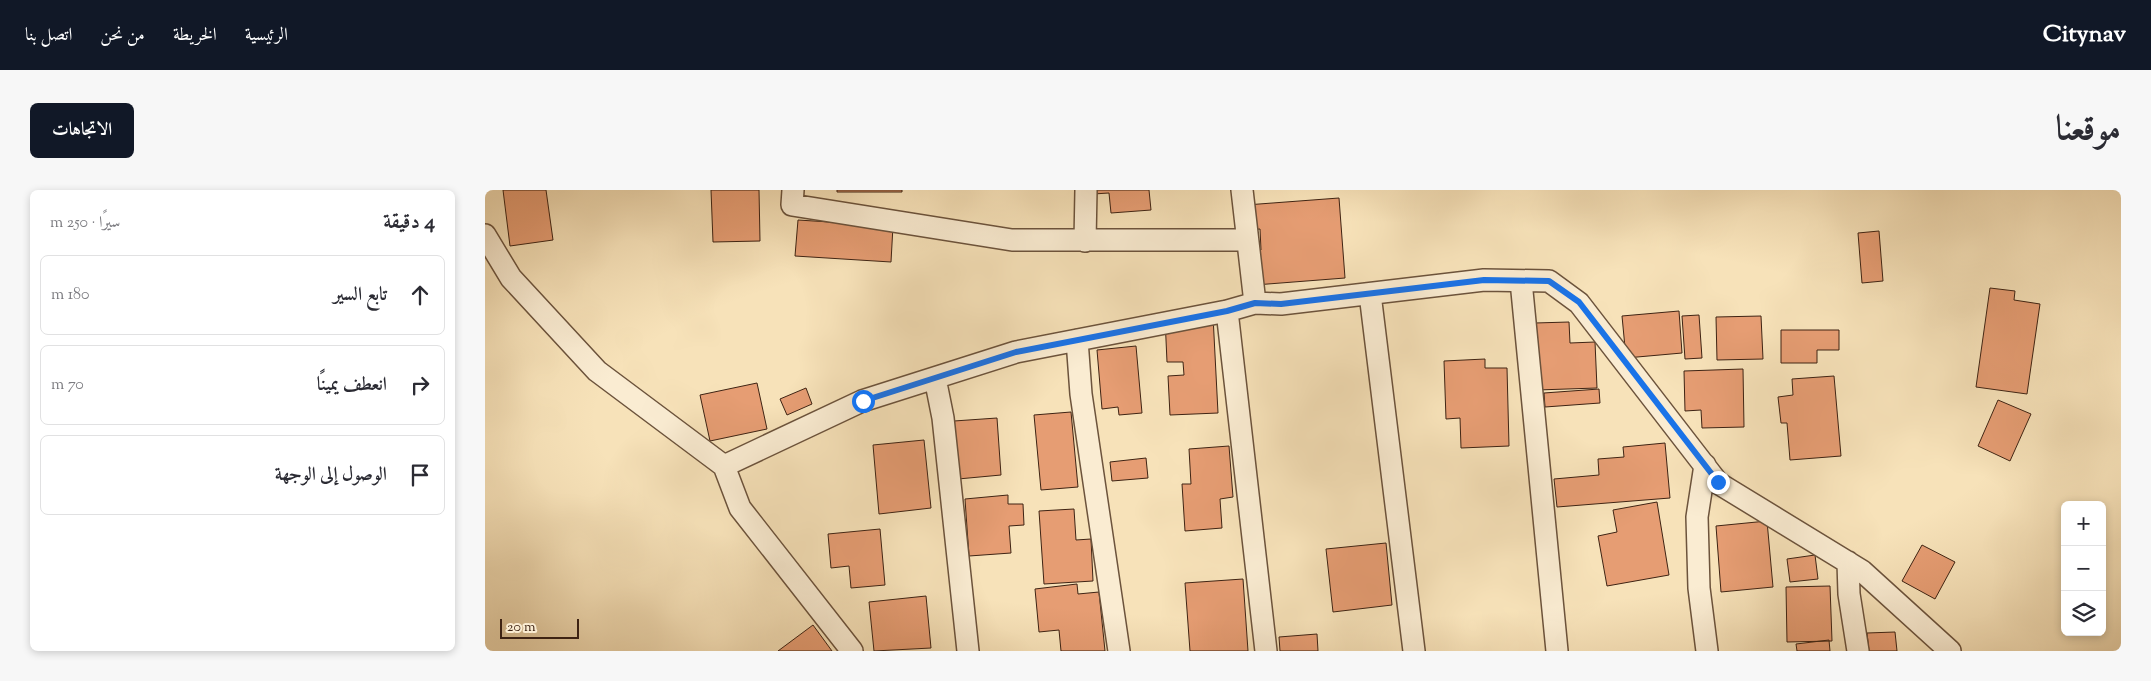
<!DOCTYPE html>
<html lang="ar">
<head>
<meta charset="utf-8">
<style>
	body { margin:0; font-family:"Sorts Mill Goudy",Amiri,serif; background:#f7f7f7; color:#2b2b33; direction:rtl }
	.controls { position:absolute; right:15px; bottom:15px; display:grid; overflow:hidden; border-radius:8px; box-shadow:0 2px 8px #0003 }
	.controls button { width:45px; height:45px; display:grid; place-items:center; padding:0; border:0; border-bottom:1px solid #e1e1e2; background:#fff; color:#2b2b33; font:25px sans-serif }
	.scale { position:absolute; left:15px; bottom:12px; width:79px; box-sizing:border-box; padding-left:5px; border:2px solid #3e2313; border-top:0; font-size:14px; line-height:18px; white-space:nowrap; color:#3e2313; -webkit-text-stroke:4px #faecd2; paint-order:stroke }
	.stop { position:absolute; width:15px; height:15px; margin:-11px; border:4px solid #1a73e8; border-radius:50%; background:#fff }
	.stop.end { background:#1a73e8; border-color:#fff; box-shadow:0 1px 5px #0008 }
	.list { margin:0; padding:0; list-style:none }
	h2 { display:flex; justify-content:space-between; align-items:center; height:65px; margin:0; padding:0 20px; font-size:21px }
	h2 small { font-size:16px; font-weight:400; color:#7c7c81 }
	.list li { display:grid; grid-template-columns:32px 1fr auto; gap:15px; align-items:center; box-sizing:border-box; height:80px; margin:0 10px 10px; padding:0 10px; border:1px solid #e1e1e2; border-radius:8px }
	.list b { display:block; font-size:19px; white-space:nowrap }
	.list em { font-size:16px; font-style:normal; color:#7c7c81 }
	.icon { flex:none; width:28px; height:28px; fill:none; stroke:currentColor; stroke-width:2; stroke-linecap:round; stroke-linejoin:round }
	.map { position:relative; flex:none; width:1636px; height:461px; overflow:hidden; direction:ltr; border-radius:8px }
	header { display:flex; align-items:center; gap:30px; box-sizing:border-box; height:70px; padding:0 25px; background:#111827; color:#fff }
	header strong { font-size:24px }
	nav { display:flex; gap:28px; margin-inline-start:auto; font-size:18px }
	.intro { display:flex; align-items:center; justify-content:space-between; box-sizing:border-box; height:120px; padding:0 30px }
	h1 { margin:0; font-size:35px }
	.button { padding:12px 22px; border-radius:8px; background:#111827; color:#fff; font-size:18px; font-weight:700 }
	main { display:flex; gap:30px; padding:0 30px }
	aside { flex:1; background:#fff; border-radius:8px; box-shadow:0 2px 8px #0003 }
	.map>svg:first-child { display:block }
</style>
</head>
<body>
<header>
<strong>Citynav</strong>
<nav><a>الرئيسية</a><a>الخريطة</a><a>من نحن</a><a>اتصل بنا</a></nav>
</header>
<div class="intro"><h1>موقعنا</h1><a class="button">الاتجاهات</a></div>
<main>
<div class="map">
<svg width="1636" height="461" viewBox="0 0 1636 461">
	<rect width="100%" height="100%" fill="#f7e2b9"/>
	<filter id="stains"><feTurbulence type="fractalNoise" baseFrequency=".004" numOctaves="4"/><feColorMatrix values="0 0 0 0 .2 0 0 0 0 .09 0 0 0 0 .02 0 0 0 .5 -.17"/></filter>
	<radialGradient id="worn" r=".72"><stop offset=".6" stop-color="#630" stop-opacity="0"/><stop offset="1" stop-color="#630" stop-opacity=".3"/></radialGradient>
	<path fill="#e69d73" stroke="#3e2313" d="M18,0H61L68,50L25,56Z
		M226,0H274L275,51L228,52Z
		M352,0H417V2H352Z
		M608,0H664L666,20L626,23L624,3L608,4Z
		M854,8L860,88L770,95L768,60H776L775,39L763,40L761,15Z
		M313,30L408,36L406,72L310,66Z
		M1394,41L1398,91L1377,93L1373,43Z
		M1505,98L1530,101L1529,110L1555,114L1542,204L1491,197Z
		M1194,121L1197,163L1141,168L1137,126Z
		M1214,125L1217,168L1200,169L1197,126Z
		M728,126L733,223L685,225L683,186L699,185L698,172H682L680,128Z
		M1276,126L1278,169L1232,170L1231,127Z
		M1084,132L1085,153L1110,152L1112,198L1052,200L1050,133Z
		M1296,140H1354V160H1332V173H1296Z
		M651,156L657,223L634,225L633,217L617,219L612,160Z
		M1000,169V178H1022L1024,256L976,258L975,228L961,229L959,171Z
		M1258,179L1259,237L1217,238L1216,220L1200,221L1199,181Z
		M1349,186L1356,266L1305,270L1302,233H1296L1293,207L1308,205L1307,189Z
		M272,193L282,239L225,251L215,205Z
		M321,198L327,214L302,225L295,209Z
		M1114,199L1115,213L1060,217L1059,203Z
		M1513,210L1546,224L1525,271L1493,256Z
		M586,222L593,297L556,300L549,225Z
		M512,228L516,285L473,289L469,231Z
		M439,250L446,318L394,324L388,255Z
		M1180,253L1185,308L1072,317L1069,289L1114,285L1113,269L1139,267L1138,257Z
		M744,256L748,307L735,309L737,338L700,341L697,294H706L704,259Z
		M661,268L663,288L627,291L625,272Z
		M523,305V314H538L539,335L524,336L526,363L484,366L480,309Z
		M1172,312L1184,385L1122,396L1113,346L1132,342L1128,320Z
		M589,319L591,350L606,349L608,391L559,394L554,321Z
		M1282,331L1288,397L1236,402L1231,336Z
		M395,339L400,395L366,398L364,376L346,378L343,344Z
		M901,353L907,415L848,422L841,359Z
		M1437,355L1470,372L1450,409L1417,391Z
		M1330,365L1333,389L1305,392L1302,369Z
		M758,389L763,461H705L700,393Z
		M592,394L593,404L614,402L620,461H576L574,440L554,442L550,399Z
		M1345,396L1347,451L1302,452L1301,397Z
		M441,406L446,458L389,461L384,412Z
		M328,435L347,461H293Z
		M1410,442L1412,461H1384L1382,443Z
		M832,444L833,461H795L794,447Z
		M1344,450L1345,461H1312L1311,454Z"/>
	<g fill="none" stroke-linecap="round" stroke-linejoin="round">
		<g stroke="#6c533c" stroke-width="24">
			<path id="minor" d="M308,0L307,15L527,50H762
				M757,0L770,113
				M0,45L26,88L112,181L239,276L255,318L367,461
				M600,51L601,0
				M1036,91L1072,461
				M885,104L929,461
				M742,121L781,461
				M592,150L596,204L634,461
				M450,188L458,228L483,461
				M1220,275L1212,327L1214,398L1222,461
				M239,276L377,211L531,162L742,121L770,113L796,114L999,90L1064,91L1094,113L1233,293L1377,381L1465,461
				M1363,372L1364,404L1373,461"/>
		</g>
		<use href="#minor" stroke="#faecd2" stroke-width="21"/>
	</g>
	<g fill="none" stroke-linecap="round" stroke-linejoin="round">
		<path stroke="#1a73e8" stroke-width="6" d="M378,211L531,162L742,121L770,113L796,114L999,90L1064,91L1094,112L1233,292"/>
	</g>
	<rect width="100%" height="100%" filter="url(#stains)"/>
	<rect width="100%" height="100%" fill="url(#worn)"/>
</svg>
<div class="controls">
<button>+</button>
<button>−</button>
<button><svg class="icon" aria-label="layers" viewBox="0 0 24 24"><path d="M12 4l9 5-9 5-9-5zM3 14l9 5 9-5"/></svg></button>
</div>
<div class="scale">20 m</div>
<div class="stop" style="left:378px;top:211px"></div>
<div class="stop end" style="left:1233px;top:292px"></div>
</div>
<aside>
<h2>4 دقيقة<small>سيرًا · 250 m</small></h2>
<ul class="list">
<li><svg class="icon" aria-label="ahead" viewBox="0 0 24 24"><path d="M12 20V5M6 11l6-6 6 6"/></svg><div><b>تابع السير</b></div><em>180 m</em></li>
<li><svg class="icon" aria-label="right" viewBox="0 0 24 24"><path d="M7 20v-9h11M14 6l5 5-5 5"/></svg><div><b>انعطف يمينًا</b></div><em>70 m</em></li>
<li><svg class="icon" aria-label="arrive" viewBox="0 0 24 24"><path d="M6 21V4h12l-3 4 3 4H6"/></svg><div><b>الوصول إلى الوجهة</b></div></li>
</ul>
</aside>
</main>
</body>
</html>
